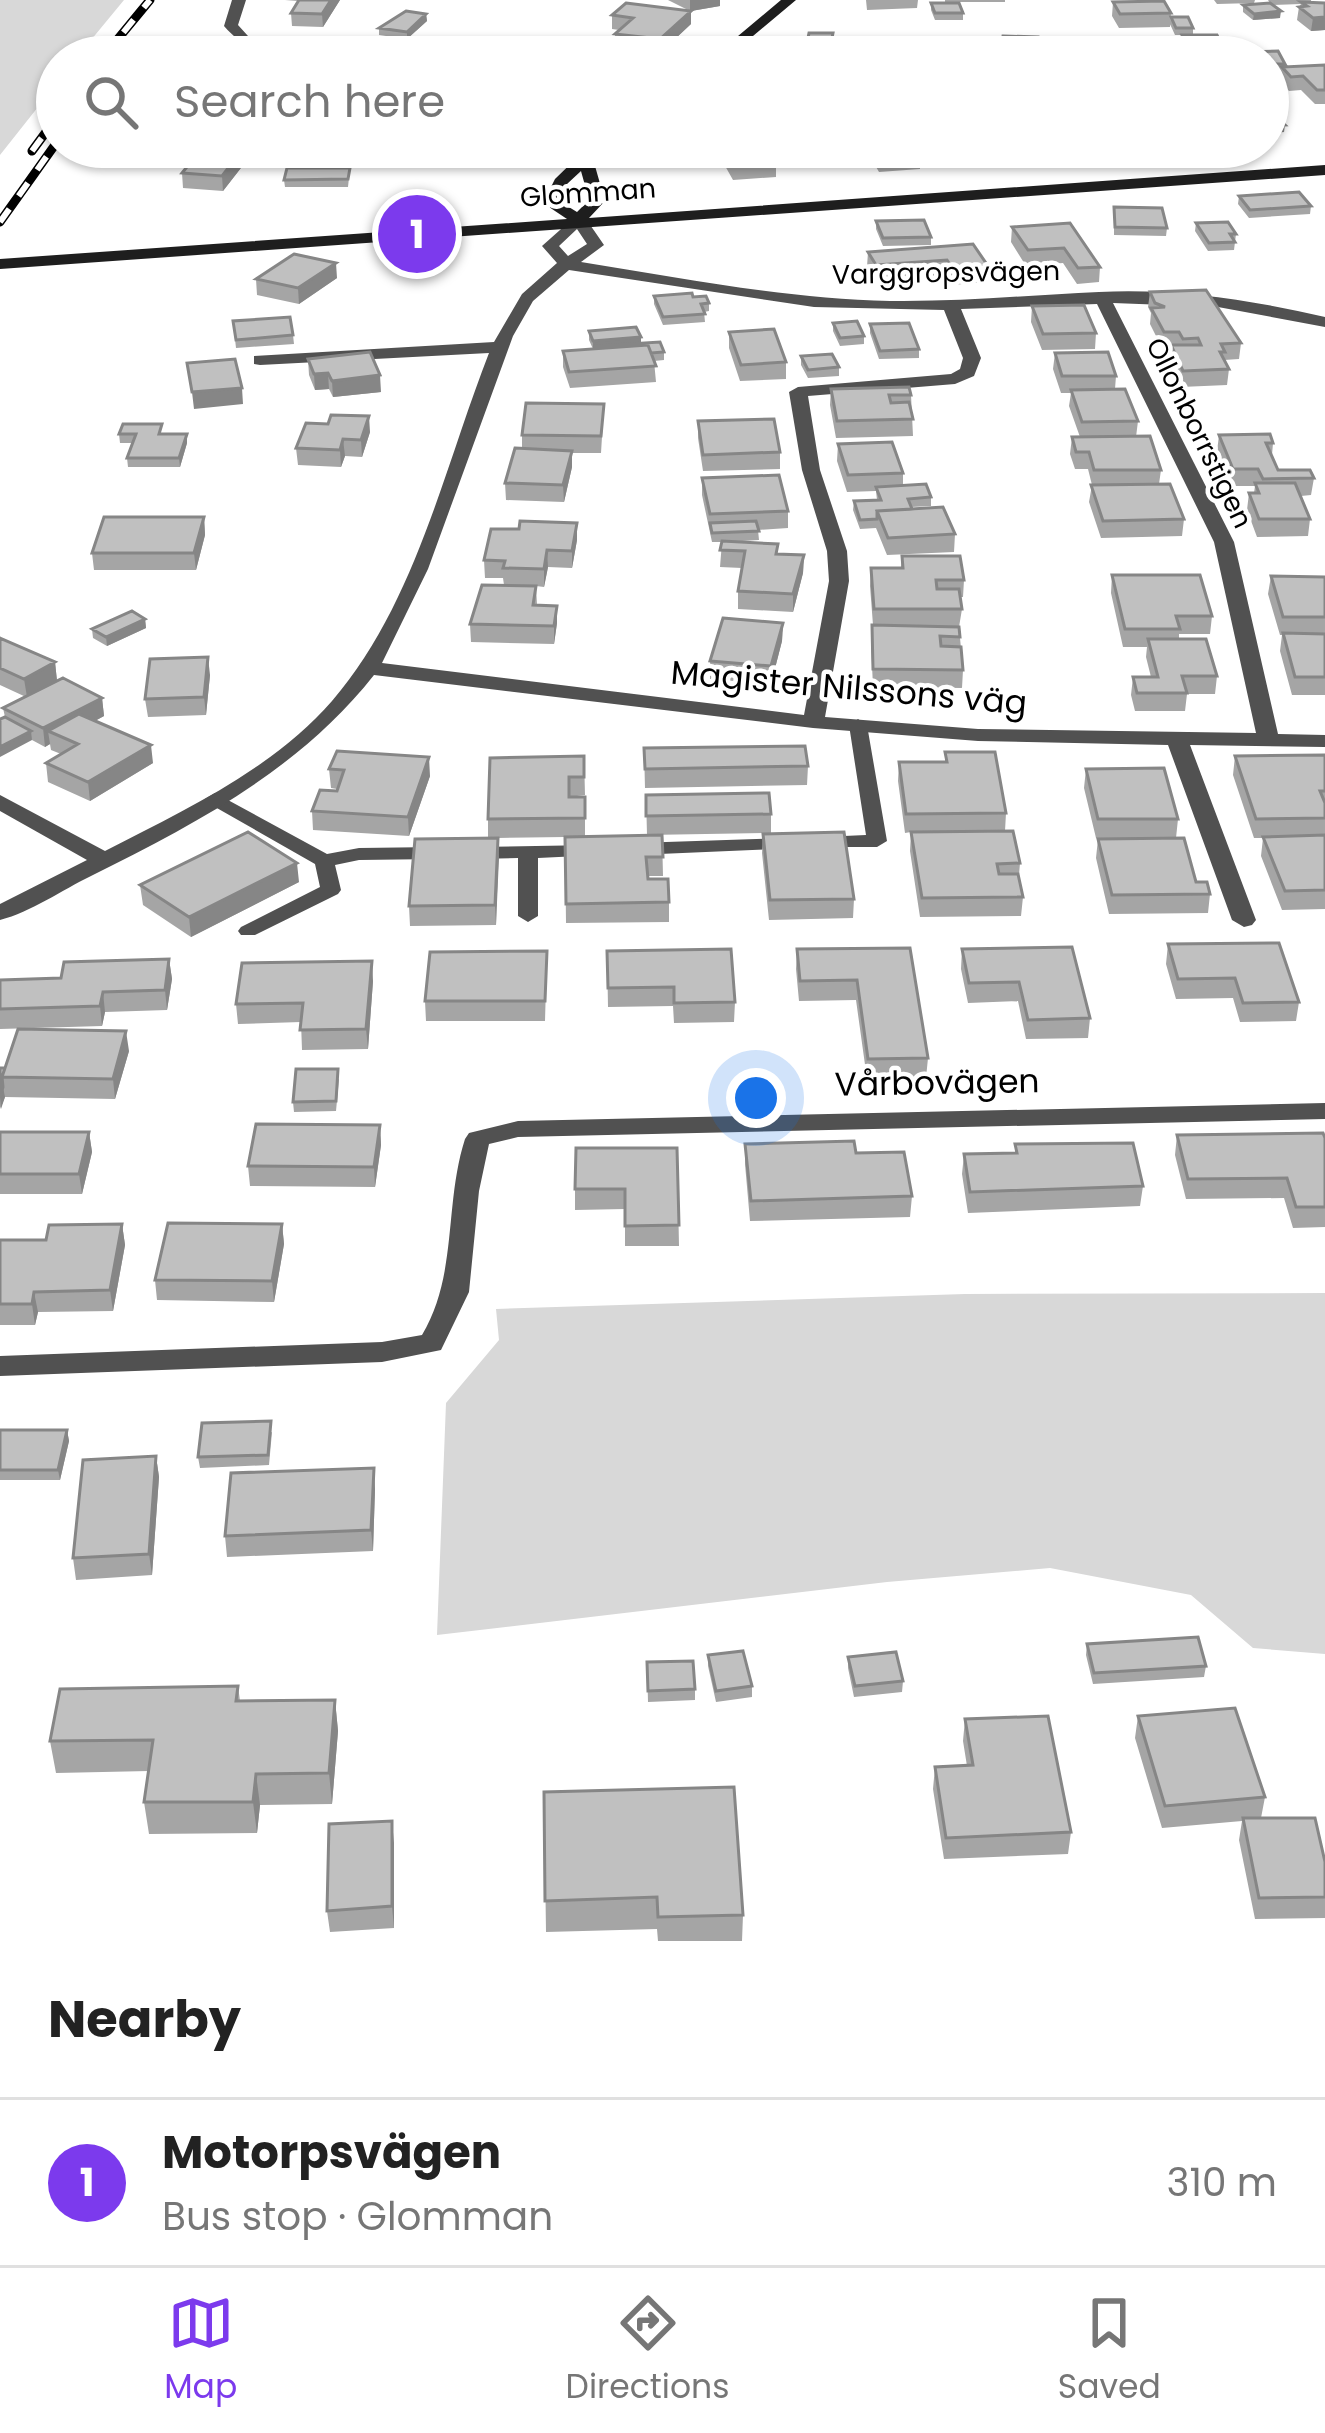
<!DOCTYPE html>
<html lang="en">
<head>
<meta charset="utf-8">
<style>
	body { margin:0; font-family:Poppins,sans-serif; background:#f6f6f6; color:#222 }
	.you { position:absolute; left:756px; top:1098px; width:42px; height:42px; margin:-30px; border:9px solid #fff; border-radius:50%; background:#1a73e8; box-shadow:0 0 0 18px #1a73e833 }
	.badge { display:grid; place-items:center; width:78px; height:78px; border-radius:50%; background:#7c3aed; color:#fff; font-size:39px; font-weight:700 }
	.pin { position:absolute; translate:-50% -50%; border:6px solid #fff; box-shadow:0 3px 12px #0006 }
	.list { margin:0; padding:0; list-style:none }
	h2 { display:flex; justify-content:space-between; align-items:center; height:156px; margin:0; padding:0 48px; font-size:51px }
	h2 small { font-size:39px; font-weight:400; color:#767676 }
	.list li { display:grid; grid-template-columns:78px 1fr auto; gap:36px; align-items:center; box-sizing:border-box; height:168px; padding:0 48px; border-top:3px solid #e0e0e0 }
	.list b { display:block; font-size:45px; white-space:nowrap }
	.list p { margin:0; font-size:39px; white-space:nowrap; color:#767676 }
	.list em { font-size:39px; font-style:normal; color:#767676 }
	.icon { flex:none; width:66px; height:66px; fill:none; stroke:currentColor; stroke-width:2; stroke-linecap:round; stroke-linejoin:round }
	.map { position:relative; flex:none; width:1325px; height:1941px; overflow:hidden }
	.search { position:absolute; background:#fff; box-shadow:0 3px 9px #0004; left:36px; right:36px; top:36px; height:132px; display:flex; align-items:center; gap:30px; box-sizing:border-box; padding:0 42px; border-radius:66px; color:#767676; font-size:45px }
	.sheet { height:324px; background:#fff }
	nav { display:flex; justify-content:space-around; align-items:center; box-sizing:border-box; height:168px; border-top:3px solid #e0e0e0; background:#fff; font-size:33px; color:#767676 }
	nav a { display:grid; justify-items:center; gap:6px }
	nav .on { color:#7c3aed }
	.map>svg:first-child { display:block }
</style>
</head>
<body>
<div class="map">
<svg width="1325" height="1941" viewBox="0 0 1325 1941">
	<rect width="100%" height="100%" fill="#fff"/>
	<path fill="#d8d8d8" d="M0,0H124L77,57H57V83L0,155Z
		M1325,1293V1654L1253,1648L1191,1595L1050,1568L887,1582L437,1635L446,1403L499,1340L496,1309L965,1294Z"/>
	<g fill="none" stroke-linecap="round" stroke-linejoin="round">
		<path fill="#515151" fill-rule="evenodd" d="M858,719L867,725L887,841L877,847H815L812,843L822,837L866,835L849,725Z
			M215,793L327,854L359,848L437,847L447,853L437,859L359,860L335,865L341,890L338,894L255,935H241L238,931L241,927L320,887L315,864L208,803L205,799Z
			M791,838L801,844L798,848L636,855L626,849L636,843Z
			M593,845L600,847L603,851L600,855L538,858V916L528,922L518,916V858L474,859L464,853L474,847Z"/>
		<path fill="#515151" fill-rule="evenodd" d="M232,0H246L238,25L248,36L293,57C265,57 242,47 224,26Z
			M578,214L584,216L604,245L581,262C683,278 785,299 890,301C959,302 1030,295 1099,292C1173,288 1252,300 1325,317V327L1218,307L1113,303L1234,542L1278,734L1325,735V747L1190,745L1256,920L1252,925L1244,927L1232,920L1168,745L978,741L813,728L374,675C300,769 197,823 91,876C62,890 31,912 0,920V904L87,860L0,811V795L105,851C183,811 273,769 332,701C415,605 444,468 489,353L260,365L254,364V356L494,342L522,294L557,263L542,246ZM577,229L587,244L568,256L559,246ZM569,270L814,307L944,310L963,358L960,369L951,374L798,387L789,392L802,470L827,551L829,581L804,715L382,663L428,569L513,336L533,301ZM1097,304L1214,542L1256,733L978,729L825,717L849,581L847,551L820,470L808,396L955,384L974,376L981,358L961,309Z
			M1325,1103V1119L518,1137L489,1144L479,1191L469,1292L441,1350L382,1362L0,1376V1356L382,1342L422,1335C458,1275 444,1204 465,1139L469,1133L518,1121Z"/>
		<path fill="#1e1e1e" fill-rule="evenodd" d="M781,0H796L728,57H713Z
			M588,147H604L593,159L605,201L589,218L1325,165V175L0,269V259L567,219L543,203L555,179ZM581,171L589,200L577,212L559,201L567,184Z"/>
		<g stroke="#000" stroke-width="9">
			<path id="rail" d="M103,57L150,0
				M32,151L57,117
				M0,222L57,142"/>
		</g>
		<use href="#rail" stroke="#fff" stroke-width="6" stroke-dasharray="16" stroke-linecap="butt"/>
	</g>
	<path fill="#a5a5a5" d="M285,0H340L323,27L292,26L291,13L298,1Z
		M668,0H720V6L691,11V24L660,53L615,45V34L619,30L612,29V15L688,10Z
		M866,0H918L917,8L867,10Z
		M945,0H1005V2H945Z
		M1214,0H1255L1254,3L1217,4Z
		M1268,0H1311V3H1325V30L1311,31L1297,20L1299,7L1301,4L1273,5L1280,18L1253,20L1243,12V5L1270,3Z
		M1113,2L1171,13L1170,27L1119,28L1112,16Z
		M931,3L963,13V20H935L931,10Z
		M426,14L427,21L407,39L379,35V28Z
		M1171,17L1193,28V35H1175L1170,24Z
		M833,33L831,57L807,56V43Z
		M1182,35L1227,55V57H1166L1167,47H1181Z
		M1003,36L1038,37L1037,51L1002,50Z
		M857,40L918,49L957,57H855Z
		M1278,51L1285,64V67L1325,65V104H1315L1301,90L1289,91L1280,81L1281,71H1268V57H1248L1249,52Z
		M194,147H241L244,164L223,191L183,188L182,173L191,162L190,152Z
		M428,147H468L466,152L428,151Z
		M487,147H520L516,157L487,156Z
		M667,147H767L776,162V177L733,180L724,164L675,167L667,152Z
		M816,147H916L920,154V169L879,172L871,158L824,162Z
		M350,168L348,187H285L284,180Z
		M1239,196L1311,206L1310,214L1249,218L1238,204Z
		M1114,207L1167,228L1166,236L1114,235Z
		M876,221L931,237V245L883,246L876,229Z
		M1070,223L1100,267L1099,282L1077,284L1063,263L1026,266L1011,242L1012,227Z
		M1196,223L1236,234L1234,250L1208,251L1195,231Z
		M973,244L988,266L987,282L952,285L947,275L875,281L867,267L868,252Z
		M337,278L299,304L257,295L256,279Z
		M1150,292L1241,343L1239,359L1224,360L1229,369L1227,385L1181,387L1169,362L1170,348H1162L1150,324L1151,313L1148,307Z
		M654,296L693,297L709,303V311L704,312L705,322L663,325L654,304Z
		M1032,306L1096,333L1095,349L1042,350L1031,322Z
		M233,321L293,335L294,344L236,348Z
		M833,323L864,336V344L840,346L833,331Z
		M870,324L919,349V358L879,359L870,333Z
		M589,331L641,337V343L664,352V360L654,361L656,382L570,388L563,367V351L593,349L589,340Z
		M729,332L786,362V379L740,381L729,348Z
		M1055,353L1116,376L1115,389L1138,421L1136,437L1161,470L1159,484L1184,519L1182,536L1101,538L1089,502L1092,485L1088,469H1075L1070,454L1072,437H1080L1069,406L1071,393H1061L1053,369Z
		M801,356L839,367V376L808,378L801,365Z
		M308,359L381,392L333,397L329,389L315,390L309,375Z
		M831,389L911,395L913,436L836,438L830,405Z
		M604,404L601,453H572V467L564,502L506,500L505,483L522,449V435Z
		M698,421L780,452V469L703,471L698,438Z
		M328,424L370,432L362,457L345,456L341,467L298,465L296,448Z
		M119,434H187V443L180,467H128L127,458L133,443H120Z
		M1219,435L1273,443L1272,455L1278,470L1314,478L1311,495L1301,496L1310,519L1308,536L1257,537L1247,510L1249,493H1254L1255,486H1231L1217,452Z
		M838,444L903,473V486L931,497V506L911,507L955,534L954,552L887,555L876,528L860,529L853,510L854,501L877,500L876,491L847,492L837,461Z
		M702,478L788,511V528L758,530L759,540L726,542L778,544L777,554L804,555L803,573L793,612L738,609V591L742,568L720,567L722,542H712L702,495Z
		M204,517L205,535L196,570H94L92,553Z
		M577,540L572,568L548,567L544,587L536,586L537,605L557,623L554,644L471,642L470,624L504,585L503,578H485L484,560Z
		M902,556L964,580L963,597H960L962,609L959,627L963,670L962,688L873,687L871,643L872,625H873L870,586L871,568H901Z
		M1112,575L1212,616L1210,634H1179V639L1217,676L1215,694H1187L1185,711H1135L1131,695L1133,677H1151L1146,657L1147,647H1123L1111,593Z
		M1271,576L1325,577V695H1292L1280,651L1282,635H1280L1268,594Z
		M145,619L146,628L107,646L93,638L92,629Z
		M783,623L782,641L771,684L710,679V661Z
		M0,638L55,662L57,681L102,698L104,716L95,721L153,763L90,801L48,782L46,763L61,754L51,750L50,744L45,747L32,740L5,717L3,708L26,697L0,685Z
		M210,675L206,715L148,717L145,699Z
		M644,748L808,766L807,785L645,788Z
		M945,752L1006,813L1005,831L1020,863L1019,875L1023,897L1021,916L920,917L910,851L911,832L905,833L898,781L899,762H945Z
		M1325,755V909L1282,910L1261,856L1263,838H1254L1233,775L1235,756Z
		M584,756L585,795L569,797H585V837L662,835L663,876H648V879L669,902V922L566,923L565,837L498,838L496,925L410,926L409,906L488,838V819Z
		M329,769L430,776L409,836L313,830L312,811L337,789L331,788Z
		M1086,769L1178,819L1176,838L1196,882L1210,894L1208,913L1109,914L1096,858L1098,839L1147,838H1096L1084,788Z
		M646,795L771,814V833L647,835Z
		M763,834L854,899L853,918L769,920L762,853Z
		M299,882L191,937L143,905L140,885Z
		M1168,944L1299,1002L1296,1021L1240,1022L1233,998L1176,999L1166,964Z
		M910,948L928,1058L926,1078L867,1079L856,1000L799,1001L796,969L797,949Z
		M962,949L1090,1018L1088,1038L1026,1039L1018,1001L968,1003L961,969Z
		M547,951L545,1021H426L425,1001Z
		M607,951L735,1002L734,1022L674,1023L673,1006L608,1007Z
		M169,959L172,979L167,1010L105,1012L102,1026L0,1029V980L61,978Z
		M373,981L368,1049L302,1050L301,1022L238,1024L236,1004Z
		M129,1051L115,1099L5,1097L0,1109V1068Z
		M339,1079L336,1111L294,1112L293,1102Z
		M380,1125L381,1145L375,1187L250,1186L248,1166Z
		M0,1132H89L92,1152L82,1194H0Z
		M1177,1135L1325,1138V1227L1293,1228L1284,1198L1186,1199L1175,1155Z
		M745,1144L856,1153L912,1196L910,1217L750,1221L745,1164Z
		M1015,1144L1143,1186L1140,1206L968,1213L962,1174L964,1154L1015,1153Z
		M677,1148L679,1246H625V1209L575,1210V1189Z
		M122,1224L125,1245L113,1311L38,1312L35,1325H0V1240H46Z
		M282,1224L284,1244L274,1302L157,1300L155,1280Z
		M0,1430H67L69,1441L60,1480H0Z
		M272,1432L269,1465L200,1468L198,1457Z
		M156,1456L159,1477L152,1575L76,1580L73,1558Z
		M375,1489L373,1551L227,1557L225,1536Z
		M1087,1644L1206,1666L1204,1677L1093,1684L1086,1655Z
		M708,1655L752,1686V1697L716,1702L708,1666Z
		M848,1657L903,1681L902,1692L854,1697L848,1668Z
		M647,1662L695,1689V1700L648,1702Z
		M238,1686L240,1701L335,1700L338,1731L332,1804L260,1805L257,1833L149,1834L144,1802L149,1771L56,1773L50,1741Z
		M1138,1716L1265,1797L1261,1818L1325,1862V1918L1255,1919L1239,1840L1242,1821L1162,1828L1135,1738Z
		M965,1719L1071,1832L1068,1854L944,1859L933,1789L935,1767L967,1766L963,1741Z
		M544,1792L743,1915L742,1941H658L657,1929L546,1932Z
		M394,1843V1928L330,1932L327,1911Z"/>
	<path fill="#868686" d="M331,0H340L323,27L322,14Z
		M690,0H720V6L691,11V24L660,53V39L690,11Z
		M1281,11L1280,18L1253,20L1254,14Z
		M426,14L427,21L407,39V32Z
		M1325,17V30L1311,31L1313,18Z
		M1285,125L1284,132L1268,134V126Z
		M235,147H241L242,151L243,149L244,164L223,191L222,176Z
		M336,263L337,278L299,304L298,288Z
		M641,337V345L593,349V341Z
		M328,373L329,389L315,390L314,374Z
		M380,375L381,392L333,397L332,381Z
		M242,388L243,404L194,409L192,392Z
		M369,416L370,432L362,457L361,440Z
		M187,434V443L180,467L179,458Z
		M343,439L345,456L341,467L340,450Z
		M572,451V467L564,502L563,485Z
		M204,517L205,535L196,570L194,553Z
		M577,523V540L572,568V551Z
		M547,550L548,567L544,587V569Z
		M804,555L803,573L793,612V594Z
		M557,606V623L554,644V626Z
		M145,619L146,628L107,646L106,637Z
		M783,623L782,641L771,684V666Z
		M208,657L210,675L206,715L204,697Z
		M55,662L57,681L27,697L24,679Z
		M102,698L104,716L63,738L48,731L50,744L45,747L43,728Z
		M31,731L32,740L0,757V747Z
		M151,745L153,763L90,801L88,782Z
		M429,757L430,776L409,836L408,817Z
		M498,838L499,857L496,925L495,905Z
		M297,863L299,882L191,937L189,917Z
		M169,959L172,979L167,1010L165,990Z
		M372,961L373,981L368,1049L366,1029Z
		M103,992L105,1012L102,1026L100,1006Z
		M126,1031L129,1051L115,1099L113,1079Z
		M3,1087L5,1097L1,1109L0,1097Z
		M380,1125L381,1145L375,1187L374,1167Z
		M89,1132L92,1152L82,1194L79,1174Z
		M122,1224L125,1245L113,1311L110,1290Z
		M282,1224L284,1244L274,1302L272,1281Z
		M34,1292L38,1312L35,1325L32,1304Z
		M67,1430L69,1441L60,1480L58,1470Z
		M156,1456L159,1477L152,1575L149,1554Z
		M374,1468L375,1489L373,1551L371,1530Z
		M335,1700L338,1731L332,1804L329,1773Z
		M256,1774L260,1805L257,1833L253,1802Z
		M392,1821L394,1843V1928L392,1906Z"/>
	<path fill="#c0c0c0" stroke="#868686" stroke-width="3" d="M299,0H331L322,14L291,13Z
		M1164,1L1171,13L1120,14L1113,2Z
		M1301,2L1325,3V17L1313,18L1299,7L1307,6Z
		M626,3L691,11L660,39L615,34L633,18L612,15Z
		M931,3H959L963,13H935Z
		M1270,3L1281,11L1254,14L1243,5Z
		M406,11L426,14L407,32L379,28Z
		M1171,17H1188L1193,28H1176Z
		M809,33H833L831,43H807Z
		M1182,35H1217L1227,55H1171L1167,47L1188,46Z
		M1003,36L1038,37V44L1002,43Z
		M857,40L919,42L918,49L958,50L957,57H913L914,55L855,53Z
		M600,43L637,49L626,57H581Z
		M1278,51L1285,64H1268V57H1252L1249,52Z
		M1325,65V90H1317L1303,76L1291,77L1282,67Z
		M1268,110H1269L1285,125L1268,126Z
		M194,147H235L234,149H243L222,176L182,173L199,152H190Z
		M672,147H767L776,162L733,165L724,149L675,152Z
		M873,147H916L920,154L880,157Z
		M287,168H350L348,179L284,180Z
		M1299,192L1311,206L1250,210L1239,196Z
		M1114,207L1162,208L1167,228L1115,227Z
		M924,220L931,237L883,238L876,221Z
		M1228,222L1236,234H1230L1235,242L1209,243L1196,223Z
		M1070,223L1100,267L1078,268L1064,248L1028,250L1012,227Z
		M973,244L988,266L953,269L947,260L876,265L868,252Z
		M294,254L336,263L298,288L256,279Z
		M1206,290L1241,343L1221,344L1225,352H1220L1229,369L1183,371L1171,345H1201L1198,338L1183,339L1179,332H1164L1151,308L1165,307L1155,303L1150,292Z
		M692,293L693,297L706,296L709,303L701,304L705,314L663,317L654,296Z
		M1084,305L1096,333L1043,334L1032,306Z
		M290,317L293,335L236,340L233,321Z
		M857,321L864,336L840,338L833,323Z
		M909,323L919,349L880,351L870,324Z
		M636,327L641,337L593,341L589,331Z
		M774,329L786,362L741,365L729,332Z
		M660,342L664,352L651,353L648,345L596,348L595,346Z
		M648,345L656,366L569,372L563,351Z
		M370,352L380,375L332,381L328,373L314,374L308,359Z
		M1108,352L1116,376H1062L1055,353Z
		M832,354L839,367L808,370L801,356Z
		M235,359L242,388L192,392L187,363Z
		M909,387L911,395H889L891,403L909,402L913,419L837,421L831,389Z
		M1125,389L1138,421L1082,422L1071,390Z
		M526,403L604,404L601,436L522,435Z
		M331,415L369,416L361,440L343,439L340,450L296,448L306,423L328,424Z
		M774,419L780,452L703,455L698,421Z
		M123,424H162L159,434H187L179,458H127L136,434H119Z
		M1270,434L1273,443H1266L1278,470H1310L1314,478L1263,479L1258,469H1233L1219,435Z
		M1150,436L1161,470H1094L1089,452H1076L1072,437Z
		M892,442L903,473L848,475L838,444Z
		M515,448L572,451L563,485L505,483Z
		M779,475L788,511L710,514L702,478Z
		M1255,483H1295L1310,519H1259L1249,493H1259Z
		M926,484L931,497L908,499L912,509L877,511V519L860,520L854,501L881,500L876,487Z
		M1170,484L1184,519L1103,521L1091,485Z
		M943,507L955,534L888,538L877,511Z
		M104,517H204L194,553H92Z
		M520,521L577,523L572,551L547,550L544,569L503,568L505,561L484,560L491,529H519Z
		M756,521L759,531L712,533L710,523Z
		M722,541L778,544L776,554L804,555L793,594L738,591L745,551L720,550Z
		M902,556H960L964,580H936L937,589H959L962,609H874L871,568H903Z
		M1112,575H1200L1212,616H1176L1180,629H1125Z
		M1271,576L1325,577V617H1283Z
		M482,585L536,586L533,605L557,606L554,626L470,624Z
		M132,611L145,619L106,637L92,629Z
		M723,618L783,623L771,666L710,661Z
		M872,625L959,627L960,637L940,636L941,646L961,647L963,670L873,669Z
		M1283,633L1325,634V677H1295Z
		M0,638L55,662L24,679L0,668Z
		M1148,639H1206L1217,676H1182L1187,693H1137L1133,677H1158Z
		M208,657L204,697L145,699L150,659Z
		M63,678L102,698L43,728L3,708Z
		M79,714L151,745L88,782L46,763L78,744L48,731Z
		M5,717L31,731L0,747V719Z
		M805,746L808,766L645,769L644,748Z
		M337,751L429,757L408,817L312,811L320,790L337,791L344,770L329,769Z
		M945,752H995L1006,813L906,814L899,762H947Z
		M1325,755V791H1320L1325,803V818L1256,819L1235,756Z
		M584,756V777H569V797H585V818L488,819L490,758Z
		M1164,768L1178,819H1098L1086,769Z
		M769,793L771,814L646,816V795Z
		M1013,831L1020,863L997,864L999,874H1018L1023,897L922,898L911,832Z
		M248,832L297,863L189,917L140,885Z
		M844,832L854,899L770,900L763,834Z
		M662,835L663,857H646L648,879H668L669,902L566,904L565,837Z
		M1325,835V890L1285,891L1263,837Z
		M498,838L495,905L409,906L415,839Z
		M1184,838L1196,882H1207L1210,894L1112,895L1098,839Z
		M1279,943L1299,1002L1243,1003L1235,978L1178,979L1168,944Z
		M1072,947L1090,1018L1028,1020L1019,982L969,983L962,949Z
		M910,948L928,1058L868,1059L857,980L800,981L797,949Z
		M731,949L735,1002L674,1003V987L608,988L607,951Z
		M547,951L545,1001H425L430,952Z
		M169,959L165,990L103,992L100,1006L0,1009V980L61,978L64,962Z
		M372,961L366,1029L300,1030L303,1003L236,1004L242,963Z
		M18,1029L126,1031L113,1079L2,1077Z
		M0,1068H5L2,1077L3,1087L0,1097Z
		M296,1069H338L336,1101L293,1102Z
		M256,1124L380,1125L374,1167L248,1166Z
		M0,1132H89L79,1174H0Z
		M1323,1133L1325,1138V1207H1296L1287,1178L1188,1179L1177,1135Z
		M854,1141L856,1153L904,1152L912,1196L751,1201L745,1144Z
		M1133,1143L1143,1186L970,1192L964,1154L1017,1153L1015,1144Z
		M576,1148H677L679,1225L625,1226V1189H575Z
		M168,1223L282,1224L272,1281L155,1280Z
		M122,1224L110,1290L34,1292L32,1304H0V1240H46L49,1225Z
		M271,1421L268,1455L198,1457L202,1423Z
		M0,1430H67L58,1470H0Z
		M156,1456L149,1554L73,1558L83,1460Z
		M374,1468L371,1530L225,1536L231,1473Z
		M1198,1637L1206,1666L1094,1673L1087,1644Z
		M743,1651L752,1686L716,1691L708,1655Z
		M896,1652L903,1681L855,1686L848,1657Z
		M693,1661L695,1689L648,1691L647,1662Z
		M238,1686L236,1701L335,1700L329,1773L256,1774L253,1802H144L153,1740L50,1741L60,1689Z
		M1235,1708L1265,1797L1165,1806L1138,1716Z
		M1048,1716L1071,1832L946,1838L935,1767L973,1765L965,1719Z
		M734,1787L743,1915L658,1917L657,1897L545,1901L544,1792Z
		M1243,1818H1315L1325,1862V1897L1259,1898Z
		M392,1821V1906L327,1911L329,1824Z"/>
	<g text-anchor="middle" stroke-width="9" stroke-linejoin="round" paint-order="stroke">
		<g font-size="27" fill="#000" stroke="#fff">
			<text transform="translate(588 193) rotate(-4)" y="9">Glomman</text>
			<text transform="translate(946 273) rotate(-1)" y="9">Varggropsvägen</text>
			<text transform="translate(1199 433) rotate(64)" y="9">Ollonborrstigen</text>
		</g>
		<g font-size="33" fill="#000" stroke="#fff">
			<text transform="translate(849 687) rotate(5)" y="12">Magister Nilssons väg</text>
			<text transform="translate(937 1082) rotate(-1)" y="12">Vårbovägen</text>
		</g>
	</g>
</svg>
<div class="you"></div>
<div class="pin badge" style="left:417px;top:234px">1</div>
<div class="search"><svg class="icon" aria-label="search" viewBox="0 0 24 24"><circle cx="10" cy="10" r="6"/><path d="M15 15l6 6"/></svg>Search here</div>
</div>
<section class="sheet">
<h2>Nearby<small></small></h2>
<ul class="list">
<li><span class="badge">1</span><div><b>Motorpsvägen</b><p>Bus stop · Glomman</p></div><em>310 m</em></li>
</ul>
</section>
<nav>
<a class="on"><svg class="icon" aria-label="map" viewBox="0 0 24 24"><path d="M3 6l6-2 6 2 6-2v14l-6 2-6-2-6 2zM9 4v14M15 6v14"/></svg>Map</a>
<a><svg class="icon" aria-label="directions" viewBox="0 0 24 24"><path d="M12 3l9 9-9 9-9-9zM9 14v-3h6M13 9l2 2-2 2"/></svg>Directions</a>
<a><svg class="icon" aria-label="saved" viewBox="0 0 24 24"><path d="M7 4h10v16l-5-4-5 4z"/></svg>Saved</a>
</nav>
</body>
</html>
